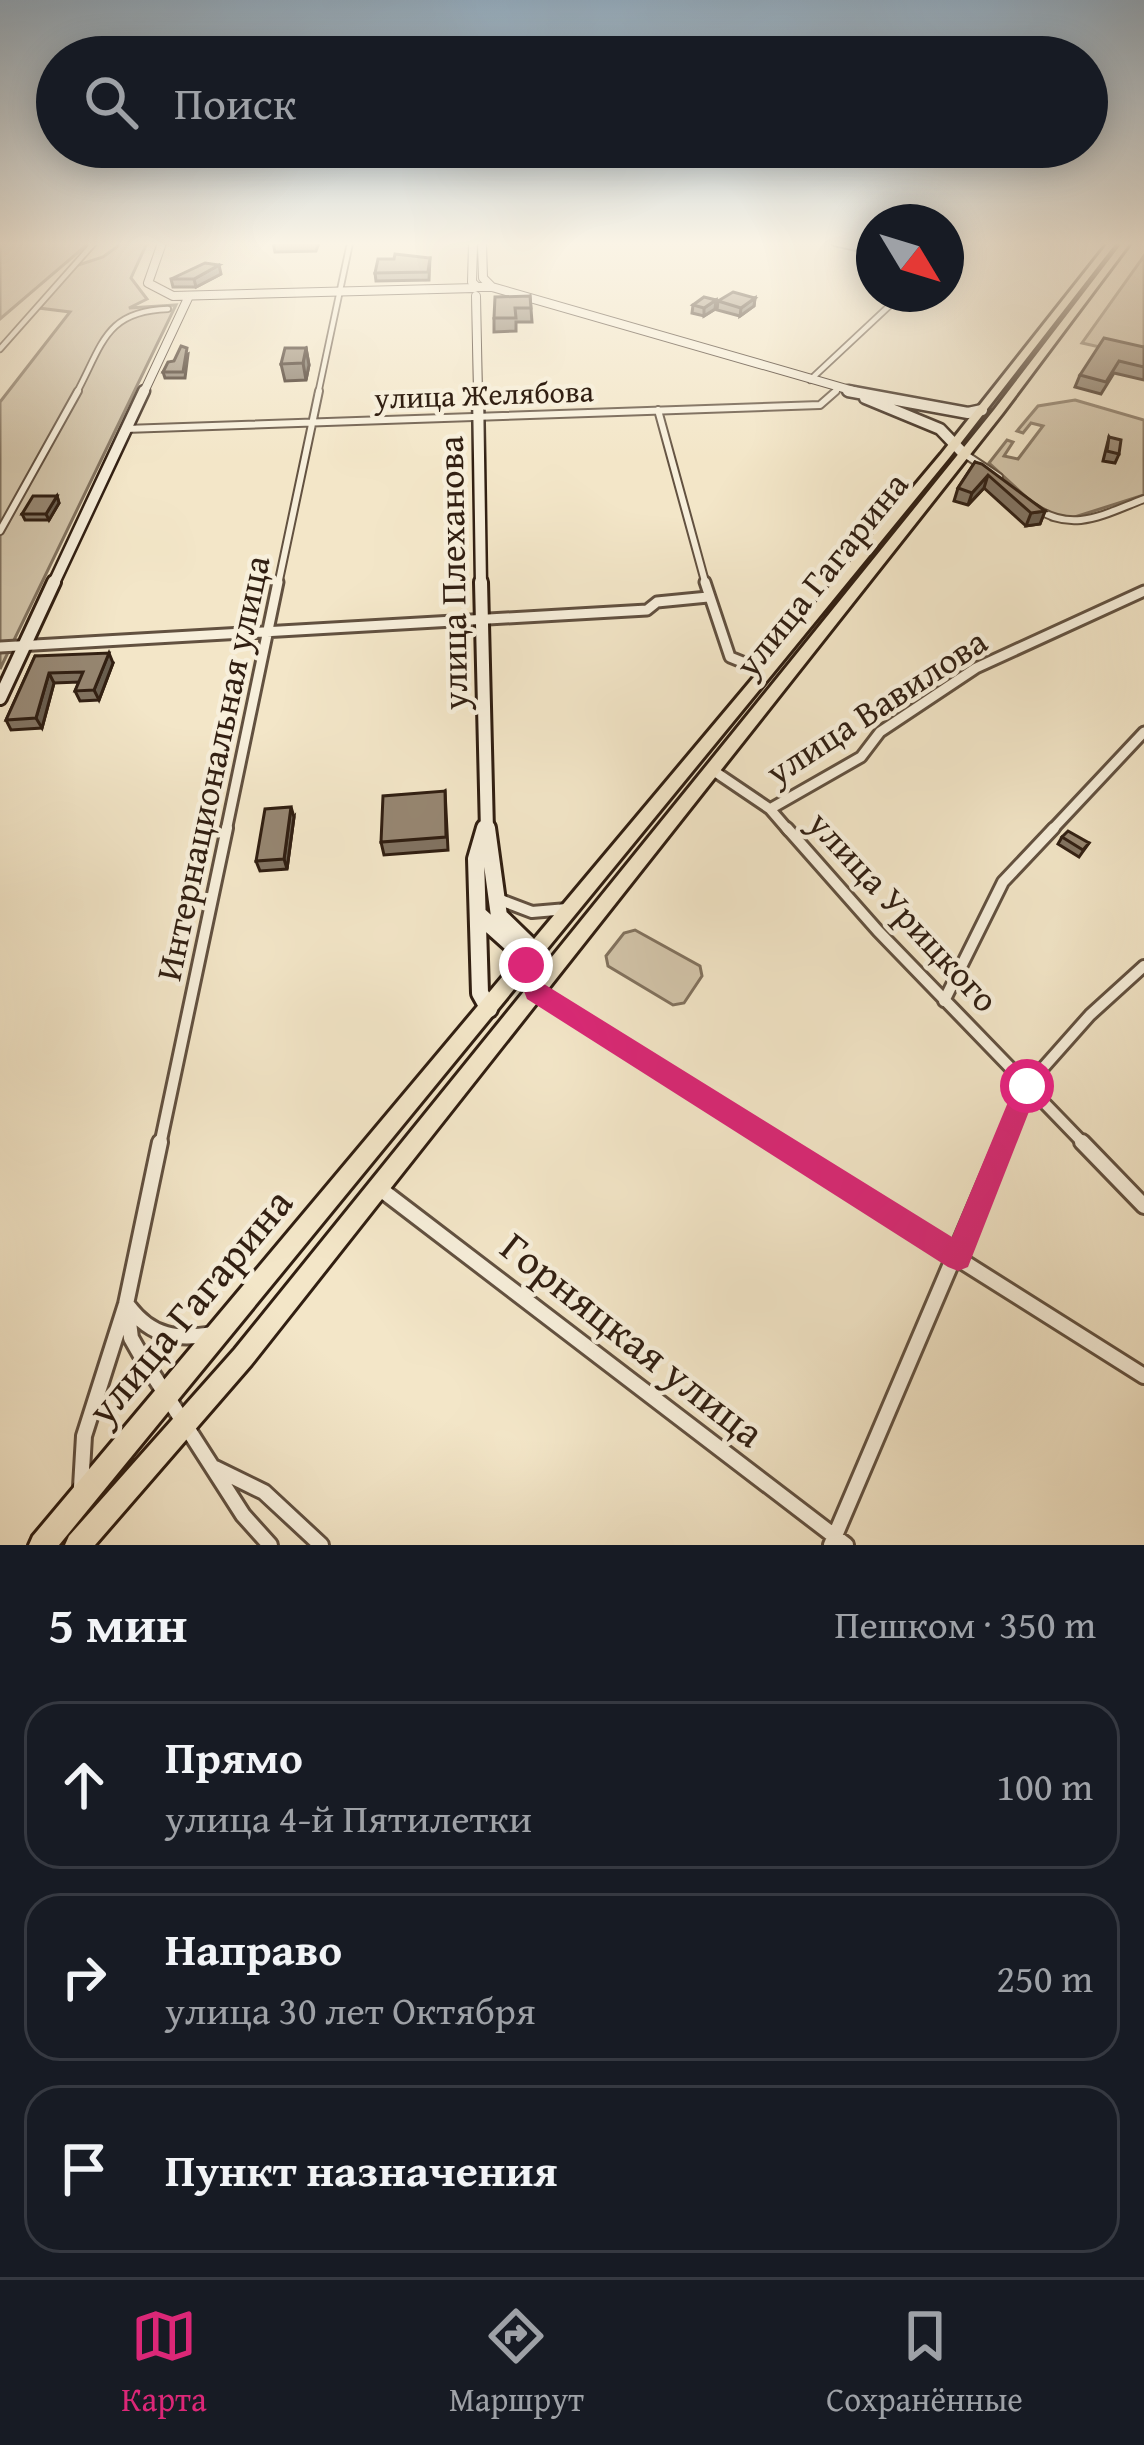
<!DOCTYPE html>
<html lang="ru">
<head>
<meta charset="utf-8">
<style>
	body { margin:0; font-family:"Gentium Book Plus",serif; background:#242831; color:#f1f3f6 }
	.compass { position:absolute; left:856px; top:204px; width:108px; height:108px; border-radius:50%; background:#171b24; box-shadow:0 6px 30px #0003; rotate:128deg }
	.stop { position:absolute; width:36px; height:36px; margin:-27px; border:9px solid #db2777; border-radius:50%; background:#fff }
	.stop.end { background:#db2777; border-color:#fff; box-shadow:0 3px 12px #0008 }
	.list { margin:0; padding:0; list-style:none }
	h2 { display:flex; justify-content:space-between; align-items:center; height:156px; margin:0; padding:0 48px; font-size:51px }
	h2 small { font-size:39px; font-weight:400; color:#9ea1a6 }
	.list li { display:grid; grid-template-columns:78px 1fr auto; gap:36px; align-items:center; box-sizing:border-box; height:168px; margin:0 24px 24px; padding:0 24px; border:3px solid #363941; border-radius:36px }
	.list b { display:block; font-size:45px; white-space:nowrap }
	.list p { margin:0; font-size:39px; white-space:nowrap; color:#9ea1a6 }
	.list em { font-size:39px; font-style:normal; color:#9ea1a6 }
	.icon { flex:none; width:66px; height:66px; fill:none; stroke:currentColor; stroke-width:2; stroke-linecap:round; stroke-linejoin:round }
	.map { position:relative; flex:none; width:1144px; height:1545px; overflow:hidden }
	.search { position:absolute; background:#171b24; box-shadow:0 6px 30px #0003; left:36px; right:36px; top:36px; height:132px; display:flex; align-items:center; gap:30px; box-sizing:border-box; padding:0 42px; border-radius:66px; color:#9ea1a6; font-size:45px }
	.sheet { height:732px; background:#171b24 }
	nav { display:flex; justify-content:space-around; align-items:center; box-sizing:border-box; height:168px; border-top:3px solid #363941; background:#171b24; font-size:33px; color:#9ea1a6 }
	nav a { display:grid; justify-items:center; gap:6px }
	nav .on { color:#db2777 }
	.map>svg:first-child { display:block }
</style>
</head>
<body>
<div class="map">
<svg width="1144" height="1545" viewBox="0 0 1144 1545">
	<rect width="100%" height="100%" fill="#f3e6c8"/>
	<filter id="stains"><feTurbulence type="fractalNoise" baseFrequency=".00167" numOctaves="4"/><feColorMatrix values="0 0 0 0 .2 0 0 0 0 .09 0 0 0 0 .02 0 0 0 .5 -.17"/></filter>
	<radialGradient id="worn" r=".72"><stop offset=".6" stop-color="#630" stop-opacity="0"/><stop offset="1" stop-color="#630" stop-opacity=".3"/></radialGradient>
	<path fill="#d2c4a9" stroke="#82725e" stroke-width="3" d="M0,243H89L0,319Z
		M122,243H147L131,278L147,299L129,308L176,305L0,669V402L70,312L39,308L75,266L103,257Z
		M1144,256V357L1082,343Z
		M1075,400L1144,420V495L1062,521L1051,520L989,463L1007,440L1013,442L1004,456L1018,459L1043,426L1031,423L1023,433L1017,431L1038,406Z
		M635,930L700,966L702,976L684,1003L673,1005L608,966L606,956L624,933Z"/>
	<g fill="none" stroke-linecap="round" stroke-linejoin="round">
		<g stroke="#625140" stroke-width="8">
			<path id="street-far4" d="M835,243L874,252
				M946,253L958,243
				M0,349L94,243
				M810,380L902,294
				M76,394C103,344 105,311 168,309
				M318,394L350,243
				M833,394L839,388"/>
		</g>
		<g stroke="#625140" stroke-width="10">
			<path id="street-far3" d="M658,410L706,585
				M125,429L820,405L836,391
				M963,453L999,477
				M1034,507C1073,534 1104,514 1144,499
				M0,531L78,391
				M278,585L319,391"/>
		</g>
		<g stroke="#625140" stroke-width="15">
			<path id="street-far2" d="M705,582L730,657L767,672
				M0,647L647,610L657,602L708,597
				M711,769L770,809L789,831
				M770,809L861,757L880,732L976,668L1144,591
				M226,831L278,582
				M1051,831L1144,732"/>
		</g>
		<g stroke="#625140" stroke-width="16">
			<path id="street-far1" d="M787,828L878,931L1085,1145
				M498,899L532,912L567,909
				M535,991L778,1145
				M944,1001L1003,882L1054,828
				M160,1145L227,828
				M1002,1145L1027,1086L1090,1015L1144,966"/>
		</g>
		<g stroke="#625140" stroke-width="20">
			<path id="street" d="M773,1142L1144,1376
				M1082,1142L1144,1206
				M379,1188L846,1545
				M127,1306L131,1338L143,1359L243,1515L270,1545
				M129,1307C152,1337 177,1340 213,1334
				M215,1468L264,1492L321,1545
				M81,1487L84,1436L126,1304L160,1142
				M831,1545L1003,1142"/>
		</g>
		<g stroke="#311f12" stroke-width="10">
			<path id="secondary-far3" d="M162,243L148,283L173,296L475,288
				M473,243L472,282L477,287
				M482,243L483,278L492,287
				M477,287H492L864,394
				M476,296L478,394
				M143,394L189,296"/>
		</g>
		<g stroke="#311f12" stroke-width="15">
			<path id="secondary-far2" d="M478,391L481,585
				M848,391L968,413L982,410
				M865,398L940,429L963,453
				M53,585L144,391"/>
		</g>
		<g stroke="#311f12" stroke-width="18">
			<path id="secondary-far1" d="M481,582L487,831
				M0,698L54,582"/>
		</g>
		<g stroke="#311f12" stroke-width="22">
			<path id="secondary" d="M485,828L476,859L480,993L489,1009
				M487,828L499,916L536,952
				M478,914L517,949L525,965
				M535,991L536,952"/>
		</g>
		<g stroke="#311f12" stroke-width="6">
			<path id="primary" d="M1108,243H1116L949,458L59,1545H29L33,1536L941,454Z
				M1122,243H1130L1002,414L251,1365L95,1545H65L69,1536L235,1349L994,410Z"/>
		</g>
		<use href="#street-far4" stroke="#f7efdb" stroke-width="4.5"/>
		<use href="#street-far3" stroke="#f7efdb" stroke-width="6"/>
		<use href="#street-far2" stroke="#f7efdb" stroke-width="9"/>
		<use href="#street-far1" stroke="#f7efdb" stroke-width="10"/>
		<use href="#street" stroke="#f7efdb" stroke-width="14"/>
		<use href="#secondary-far3" stroke="#f7efdb" stroke-width="8"/>
		<use href="#secondary-far2" stroke="#f7efdb" stroke-width="10"/>
		<use href="#secondary-far1" stroke="#f7efdb" stroke-width="12"/>
		<use href="#secondary" stroke="#f7efdb" stroke-width="16"/>
		<use href="#primary" fill="#f3e6c8" fill-rule="evenodd"/>
	</g>
	<path fill="#817361" stroke="#311f12" stroke-width="3" d="M273,243H319L316,251L275,252Z
		M430,258L429,280L376,281L375,273Z
		M221,274L196,287H173L171,279Z
		M530,296L532,322H516V331L494,332V318Z
		M755,298L754,306L740,316L717,310L718,301Z
		M716,300L715,309L704,316L692,313L693,305Z
		M1144,347V380L1114,373L1101,394L1075,387L1080,375Z
		M306,348L309,365L306,380L285,381L281,364Z
		M188,354L185,378H165L163,372L174,361Z
		M1109,437L1119,454L1115,463L1103,461Z
		M975,462L1045,511L1040,524L1026,526L984,488L968,505L954,501L958,488Z
		M57,496L59,503L49,520H25L22,514Z
		M35,656L113,663L99,700L80,701L75,691L79,682L54,683L42,728L11,730L6,720Z
		M445,791L448,850L384,855L381,842Z
		M294,817L287,869L260,871L256,861Z
		M1062,837L1089,843L1079,857L1058,844Z"/>
	<path fill="#695e4f" stroke="#311f12" stroke-width="3" d="M219,265L221,274L196,287L194,279Z
		M755,298L754,306L740,316L741,308Z
		M716,300L715,309L704,316V308Z
		M306,348L309,365L306,380L303,363Z
		M988,475L984,488L968,505L972,493Z
		M57,496L59,503L49,520L46,514Z
		M1045,511L1040,524L1026,526L1031,513Z
		M109,653L113,663L99,700L94,690Z
		M49,673L54,683L42,728L36,718Z
		M291,807L294,817L287,869L284,859Z"/>
	<path fill="#968671" stroke="#311f12" stroke-width="3" d="M395,254L430,258L428,272L375,273L378,259H394Z
		M205,263L219,265L194,279H171Z
		M733,292L755,298L741,308L718,301Z
		M530,296L531,308H515L516,318H494L495,297Z
		M704,297L716,300L704,308L693,305Z
		M1104,338L1144,347V367L1119,361L1106,382L1080,375Z
		M181,346L187,348L183,372H163L168,362L174,361Z
		M285,348H306L303,363L281,364Z
		M1109,437L1121,440L1119,454L1107,451Z
		M975,462L982,464L1045,511L1031,513L988,475L972,493L958,488Z
		M33,496H57L46,514H22Z
		M109,653L94,690L75,691L83,672L49,673L36,718L6,720L35,656Z
		M445,791L446,837L381,842L383,796Z
		M291,807L284,859L256,861L265,809Z
		M1068,831L1089,843L1083,850L1062,837Z"/>
	<linearGradient id="sky" x2="0" y2="1"><stop stop-color="#92adc2"/><stop offset="0.53" stop-color="#faf4e6"/><stop offset="1" stop-color="#faf4e6" stop-opacity="0"/></linearGradient>
	<rect width="1144" height="459" fill="url(#sky)"/>
	<path fill="#db2777" d="M526,955L534,958L544,984L952,1237L1018,1078H1036L1039,1086L968,1267L958,1271L948,1267L527,999L514,965Z"/>
	<g text-anchor="middle" stroke-width="9" stroke-linejoin="round" paint-order="stroke">
		<g font-size="30" fill="#311f12" stroke="#f7efdb">
			<text transform="translate(484 395) rotate(-2)" y="10">улица Желябова</text>
		</g>
		<g font-size="36" fill="#311f12" stroke="#f7efdb">
			<text transform="translate(452 573) rotate(-91)" y="13">улица Плеханова</text>
			<text transform="translate(821 574) rotate(-51)" y="13">улица Гагарина</text>
			<text transform="translate(876 706) rotate(-33)" y="13">улица Вавилова</text>
			<text transform="translate(212 768) rotate(-78)" y="13">Интернациональная улица</text>
			<text transform="translate(904 911) rotate(47)" y="13">улица Урицкого</text>
		</g>
		<g font-size="42" fill="#311f12" stroke="#f7efdb">
			<text transform="translate(189 1306) rotate(-50)" y="15">улица Гагарина</text>
			<text transform="translate(633 1339) rotate(38)" y="15">Горняцкая улица</text>
		</g>
	</g>
	<rect width="100%" height="100%" filter="url(#stains)"/>
	<rect width="100%" height="100%" fill="url(#worn)"/>
</svg>
<svg class="compass" viewBox="-18 -18 36 36"><path d="M0-13l5 13h-10z" fill="#e53935"/><path d="M0 13l5-13h-10z" fill="#9ea1a6"/></svg>
<div class="stop" style="left:1027px;top:1086px"></div>
<div class="stop end" style="left:526px;top:965px"></div>
<div class="search"><svg class="icon" aria-label="search" viewBox="0 0 24 24"><circle cx="10" cy="10" r="6"/><path d="M15 15l6 6"/></svg>Поиск</div>
</div>
<section class="sheet">
<h2>5 мин<small>Пешком · 350 m</small></h2>
<ul class="list">
<li><svg class="icon" aria-label="ahead" viewBox="0 0 24 24"><path d="M12 20V5M6 11l6-6 6 6"/></svg><div><b>Прямо</b><p>улица 4-й Пятилетки</p></div><em>100 m</em></li>
<li><svg class="icon" aria-label="right" viewBox="0 0 24 24"><path d="M7 20v-9h11M14 6l5 5-5 5"/></svg><div><b>Направо</b><p>улица 30 лет Октября</p></div><em>250 m</em></li>
<li><svg class="icon" aria-label="arrive" viewBox="0 0 24 24"><path d="M6 21V4h12l-3 4 3 4H6"/></svg><div><b>Пункт назначения</b></div></li>
</ul>
</section>
<nav>
<a class="on"><svg class="icon" aria-label="map" viewBox="0 0 24 24"><path d="M3 6l6-2 6 2 6-2v14l-6 2-6-2-6 2zM9 4v14M15 6v14"/></svg>Карта</a>
<a><svg class="icon" aria-label="directions" viewBox="0 0 24 24"><path d="M12 3l9 9-9 9-9-9zM9 14v-3h6M13 9l2 2-2 2"/></svg>Маршрут</a>
<a><svg class="icon" aria-label="saved" viewBox="0 0 24 24"><path d="M7 4h10v16l-5-4-5 4z"/></svg>Сохранённые</a>
</nav>
</body>
</html>
